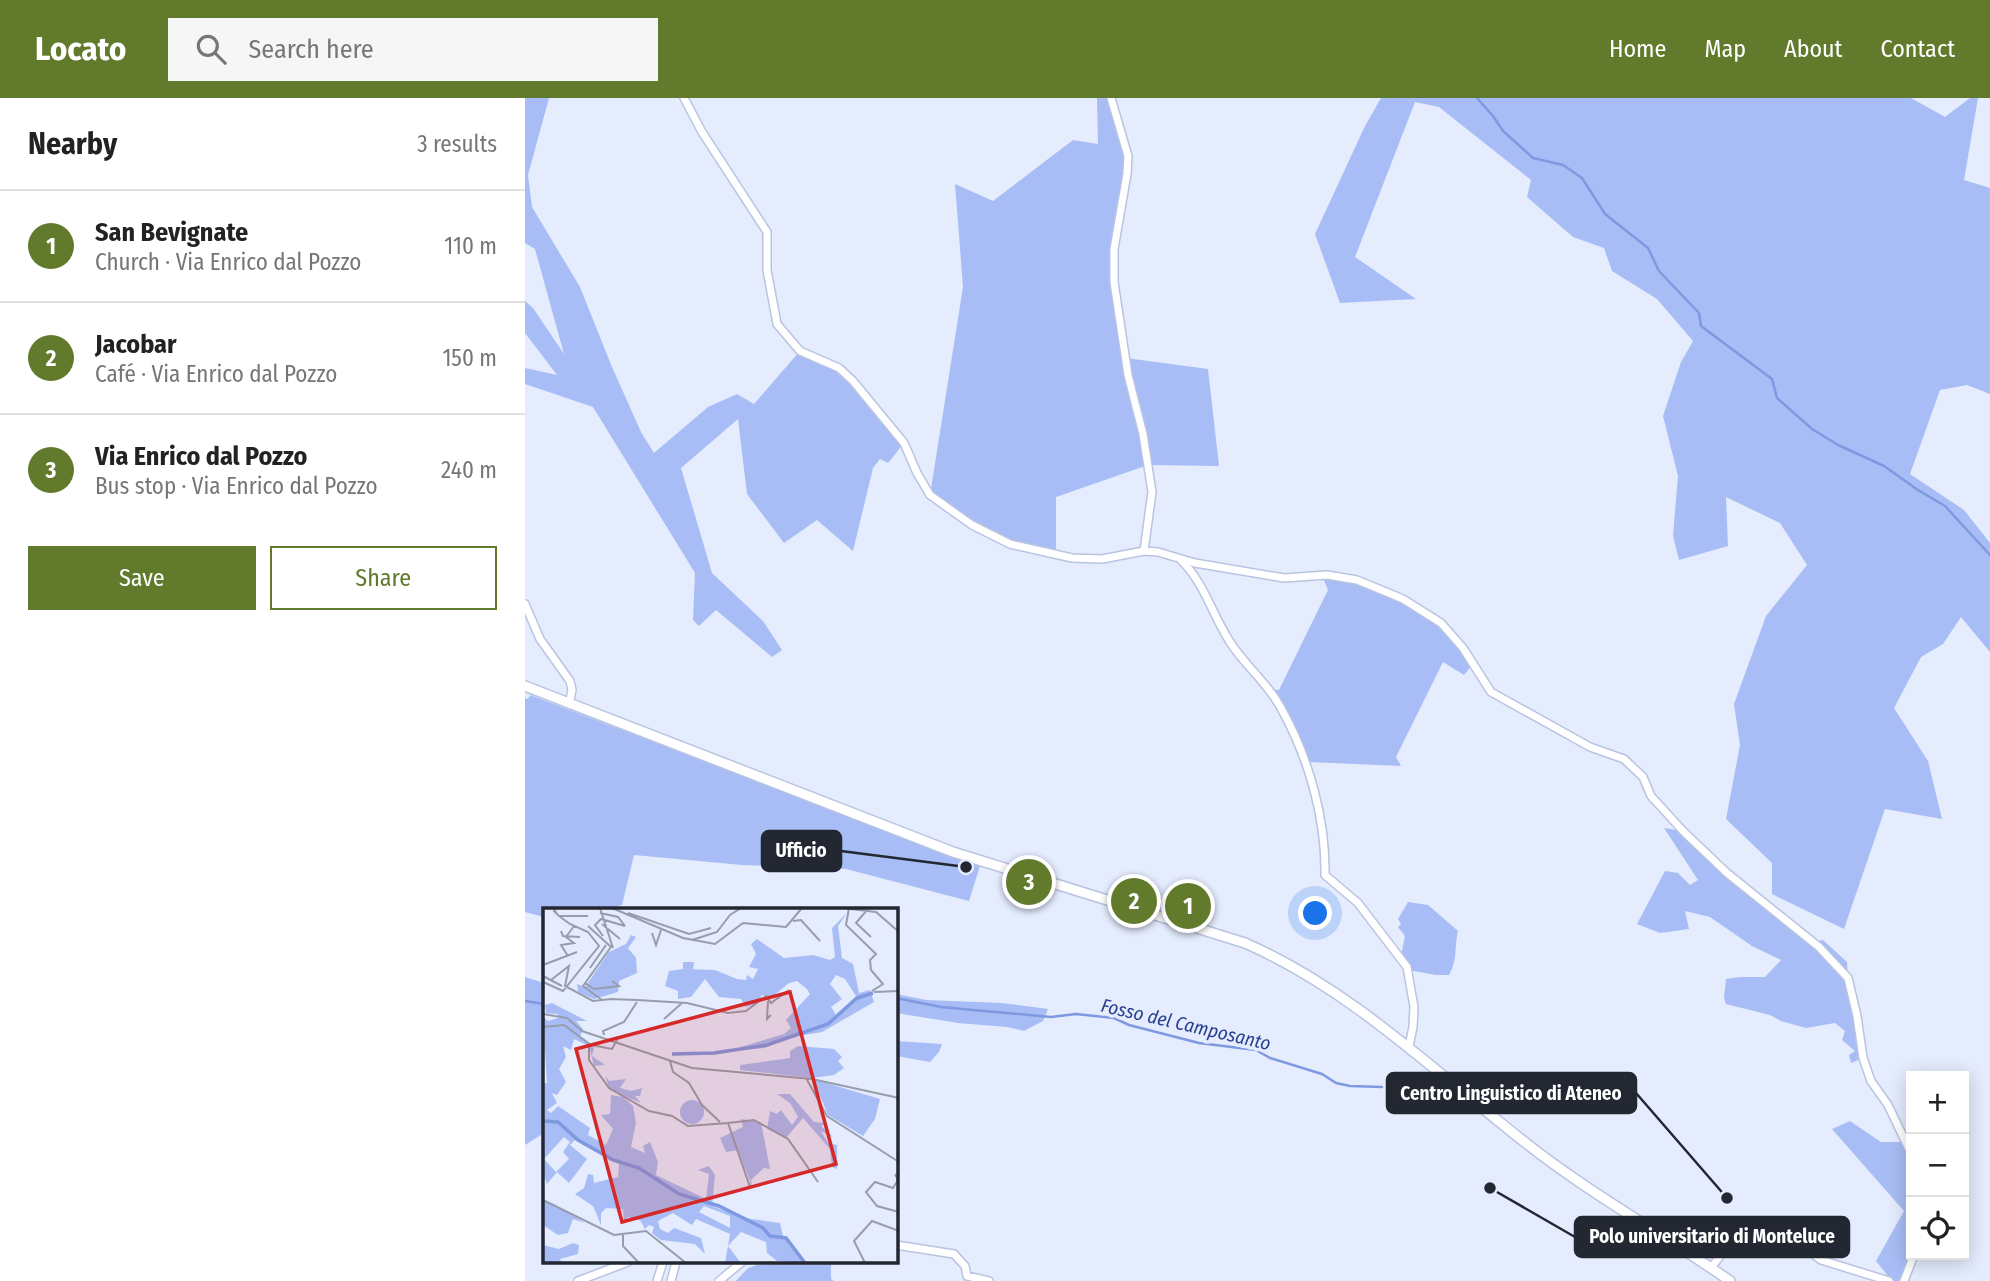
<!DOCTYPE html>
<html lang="en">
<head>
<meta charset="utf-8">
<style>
	body { margin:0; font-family:"Fira Sans Condensed",sans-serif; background:#f6f6f6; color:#222 }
	.controls { position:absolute; right:21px; bottom:21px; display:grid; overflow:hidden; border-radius:0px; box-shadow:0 4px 18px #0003 }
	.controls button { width:63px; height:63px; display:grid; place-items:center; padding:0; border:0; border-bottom:2px solid #e0e0e0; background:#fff; color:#222; font:35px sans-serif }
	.you { position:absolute; left:791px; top:816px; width:24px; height:24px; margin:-18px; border:5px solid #fff; border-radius:50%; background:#1a73e8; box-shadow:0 0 0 10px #1a73e833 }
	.badge { display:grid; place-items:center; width:46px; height:46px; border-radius:50%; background:#627a2c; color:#fff; font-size:23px; font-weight:700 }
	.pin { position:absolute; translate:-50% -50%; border:4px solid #fff; box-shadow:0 2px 7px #0006 }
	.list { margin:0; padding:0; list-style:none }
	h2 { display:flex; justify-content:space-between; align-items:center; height:91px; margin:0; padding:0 28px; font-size:30px }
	h2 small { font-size:23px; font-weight:400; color:#767676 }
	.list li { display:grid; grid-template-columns:46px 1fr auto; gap:21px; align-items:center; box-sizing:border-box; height:112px; padding:0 28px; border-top:2px solid #e0e0e0 }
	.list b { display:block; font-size:26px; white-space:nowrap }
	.list p { margin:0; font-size:23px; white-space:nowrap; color:#767676 }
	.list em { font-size:23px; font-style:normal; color:#767676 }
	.actions { display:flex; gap:14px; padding:21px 28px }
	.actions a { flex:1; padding:16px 0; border:2px solid #627a2c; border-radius:0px; text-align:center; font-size:24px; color:#627a2c }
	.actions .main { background:#627a2c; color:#fff }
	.icon { flex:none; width:38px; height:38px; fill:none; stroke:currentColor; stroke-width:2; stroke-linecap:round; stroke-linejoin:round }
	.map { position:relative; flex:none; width:1465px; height:1183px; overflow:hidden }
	header { display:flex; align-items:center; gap:42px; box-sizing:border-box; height:98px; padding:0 35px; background:#627a2c; color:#fff }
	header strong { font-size:33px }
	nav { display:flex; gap:38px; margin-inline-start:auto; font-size:24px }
	.search { width:490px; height:63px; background:#f6f6f6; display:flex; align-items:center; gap:18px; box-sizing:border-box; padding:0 24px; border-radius:0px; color:#767676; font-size:26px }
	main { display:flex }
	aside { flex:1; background:#fff }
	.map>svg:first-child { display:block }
</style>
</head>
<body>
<header>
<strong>Locato</strong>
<div class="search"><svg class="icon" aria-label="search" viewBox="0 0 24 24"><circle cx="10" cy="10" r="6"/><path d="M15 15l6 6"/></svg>Search here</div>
<nav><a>Home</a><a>Map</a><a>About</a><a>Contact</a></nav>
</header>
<main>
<aside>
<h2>Nearby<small>3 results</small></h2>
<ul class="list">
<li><span class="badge">1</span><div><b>San Bevignate</b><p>Church · Via Enrico dal Pozzo</p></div><em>110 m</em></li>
<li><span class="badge">2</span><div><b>Jacobar</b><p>Café · Via Enrico dal Pozzo</p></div><em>150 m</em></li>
<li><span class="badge">3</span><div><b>Via Enrico dal Pozzo</b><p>Bus stop · Via Enrico dal Pozzo</p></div><em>240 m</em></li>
</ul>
<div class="actions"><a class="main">Save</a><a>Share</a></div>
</aside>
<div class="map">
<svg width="1465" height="1183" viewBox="0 0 1465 1183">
	<rect width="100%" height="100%" fill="#e4ecfe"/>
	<path fill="#a8bdf5" d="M0,0H24L3,77L7,109L55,189L87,269L116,334L129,355L183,309L212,296L229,306L275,253L314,270L379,345L363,365L355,361L348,370L328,453L292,422L259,445L222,396L213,321L156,370L187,475L238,523L257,552L247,559L191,512L174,528L168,522L170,475L68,309L0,286V270L32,277L0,235V203L8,210L39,256L10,151L0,145Z
		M572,0H585L603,58L589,151L601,260L683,271L694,368L623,367L531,399V457L485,446L459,433L405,397L438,189L430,86L468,103L548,42L573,46Z
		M856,0H1386L1420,19L1445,0H1453L1439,82L1465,90V296L1442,287L1415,292L1385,376L1439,412L1465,445V554L1436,519L1418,546L1396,559L1369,610L1403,663L1417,721L1360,711L1319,831L1247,796V765L1201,721L1215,647L1209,606L1241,518L1282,467L1255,425L1201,399L1203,448L1154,462L1148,438L1153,378L1138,318L1156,264L1168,243L1132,201L1087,173L1079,150L1048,139L1002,99L1006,82L914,9L890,4L830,159L891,201L815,205L790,136L840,28Z
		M797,477L832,482L878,501L916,525L948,566L939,577L918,564L871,659L876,668L784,664L743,591L754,592L803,492Z
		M5,597L455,768L444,803L321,771L217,767L109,757L97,807L76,812H19V819L0,814V600L3,601Z
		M1139,730L1158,733L1288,844L1298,842L1322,864L1323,880L1338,960L1326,965L1324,957L1330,953L1317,942L1320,933L1310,925L1281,930L1256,923L1245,917L1201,906L1199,900L1201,881L1215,879H1240L1256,862L1227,848L1185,819L1160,813L1164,831L1135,835L1112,826L1140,773L1153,775L1165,787L1173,782Z
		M883,804L903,807L933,833C929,851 933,861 924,877H911L883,872L873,856L877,853L880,838L873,829L876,826L873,821Z
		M0,879L19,885V1035L0,1047Z
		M371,896L401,902L477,905L523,911L518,923L499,933L482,929L433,925L371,915Z
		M371,943L417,946L414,954L405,964L371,958Z
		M1325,1023L1356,1044H1382L1386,1055V1157L1379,1183H1367L1351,1163L1379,1113L1307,1031Z
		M294,1164H306V1181L309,1183H211L223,1170L232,1167Z"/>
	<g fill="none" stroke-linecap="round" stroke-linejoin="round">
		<path stroke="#7f99e1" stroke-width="2.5" d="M952,0L968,18L978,33L1008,60L1038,67L1057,80L1080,116L1123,150L1134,173L1174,215L1176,228L1247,281L1252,300L1287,331L1313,347L1359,368L1393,392L1420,408L1465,457
			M371,900L416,909L459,913L526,919L551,916L589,920L604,927L674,945L731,952L745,960L797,976L811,985L825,988L857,989
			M0,903L19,906"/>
		<g stroke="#b9c4e1" stroke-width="10">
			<path id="minor" d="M159,0L177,34L242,134V172L252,226L275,253L314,270L328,283L379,345L392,375L405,397L447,427L485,446L547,460L577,461L619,453
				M586,0L603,58L602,76L589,151V184L603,277L618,336L627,394L619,453L633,454L670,465L759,480L802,477L832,482L878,501L916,525L938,550L966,594L1065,649L1099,661L1118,679L1126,698L1158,733L1202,775L1294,849L1323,880L1332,918L1338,960L1346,983L1363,1007L1386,1055
				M655,461C679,484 687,516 705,544C720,568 744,586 757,612C784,661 801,721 800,777L833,805L882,869L889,909L888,929L884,948
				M0,506L15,541L45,583L47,592L44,606
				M371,1147L429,1156L440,1168L442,1178L464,1183
				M1186,1170L1216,1130L1238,1123L1257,1133L1296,1162L1364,1183
				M53,1183L103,1164
				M132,1183L138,1164
				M146,1183L151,1164
				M194,1183L217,1164
				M1379,1183L1389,1157"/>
		</g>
		<g stroke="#b9c4e1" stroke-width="12">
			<path id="tertiary" d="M0,588L428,754L720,845C825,891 908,972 997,1042C1062,1094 1137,1135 1205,1183"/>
		</g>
		<use href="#minor" stroke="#fff" stroke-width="7"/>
		<use href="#tertiary" stroke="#fff" stroke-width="9"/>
	</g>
	<g text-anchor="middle" stroke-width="7" stroke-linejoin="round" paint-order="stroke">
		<g font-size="19" font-style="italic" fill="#283e91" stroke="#e4ecfe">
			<text transform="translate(661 926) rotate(13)" y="7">Fosso del Camposanto</text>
		</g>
	</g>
	<g transform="translate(18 810)">
		<rect width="355" height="355" fill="#e4ecfe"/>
		<path d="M304,5L295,18L299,50L310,56L316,85L327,82L331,94L279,124L243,130L222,140L181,144L241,126L248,120L243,112L267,86L264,81L254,73L246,75L229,89L219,87L215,95L203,99L198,91L176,89L162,71L148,89L135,91V83L122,78L126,63L140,61V54H151L150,61H144L172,62L194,71L203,72L204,67L210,71L215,61L206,59L213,46L208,36L214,31L241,50L270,47L287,52L292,49L289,20ZM293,67L302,71L313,88L293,107L288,99L299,91L287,76ZM88,27L93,29L85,40L93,50L94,65L76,73L75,84L51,91L35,84L34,76L42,79L66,44L83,36ZM9,95L44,113H33L40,121L37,129L51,140L49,148L62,157L51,158L46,138L31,131L28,142L20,138L23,149L16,161L23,174L14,187L9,185L14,195L4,202L8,205L15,198L47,220L45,227L63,237L70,221L58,207L67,206L68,187L80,189L90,198L93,215L88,239L102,245L100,238L107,234L115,254L113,267L163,291L166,266L155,262L166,258L172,267L169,298L201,310L237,315L240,328L264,355L234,353L224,345L223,334L198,324L185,338L198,355H182L187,326L153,311L149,317L130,305L115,313L117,321L125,325L131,320L158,330L162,346L152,336L118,332L109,325L111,319L106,317L102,321L97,312L85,309L81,314L80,301L63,300L58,305V317L50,298L32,286L41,280L45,266L50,267L51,275L75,269L76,256L32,232L27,237L44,251L26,275L14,264L4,276L0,265V175H4L0,109L5,113L15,110V106L3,105L2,97ZM21,229L27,234L20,244L26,251L13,264L1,251ZM161,298L187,308V320L156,304ZM255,138L291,141L299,149L295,153L301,160L291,167L269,170L197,162V157L247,150V143ZM62,168L66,173L83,171L77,180L88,183L99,180L97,188H92L98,195L67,182ZM270,171L337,191L332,211L320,228L285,207ZM234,186H247L271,214L283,215L278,218L290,229L278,223L285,235L294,237V261L289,259L287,241L260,210L243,230L224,221L227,203L234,206L238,202L249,217L255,209L247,195ZM137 204a12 12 0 1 1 24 0a12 12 0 1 1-24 0ZM198,211L218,214L227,261L221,260L208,272L211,284L195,242L183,244L177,230L200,219ZM0,292L11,296L42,315L30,311L25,325L15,327L0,317ZM30,335L36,337L35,346L17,351L19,355H0V337L16,341Z" fill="#a8bdf5" fill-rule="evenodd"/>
		<path fill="none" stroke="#7f99e1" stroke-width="3.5" d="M129,146L171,145L224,137L285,116L314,90L330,85M0,213L15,214L35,232L70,252L96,260L136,286L176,298L220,320L227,328L243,330L262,355"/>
		<path fill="none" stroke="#979dac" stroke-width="2" d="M57,0L70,40M69,0L140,30L172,36L200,15L243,19L259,0M306,0L303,17L333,46L327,52L328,62L340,76L329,83M307,1L333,4L356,24M324,2L313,15L328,29M57,5L75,9L82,18M85,5L146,26L168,20M16,8H45M250,13L258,12L277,33M59,16L77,31M45,18L68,39L40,78L59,92M18,23L20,28L37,29M109,25L113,37L118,22M60,28L52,17L58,11L82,18M149,32L174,24L187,7L198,0M25,48L18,37L31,35L23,29L31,18M0,57L34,44M47,60L63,37M0,68L19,78M8,72L26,58L22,78L50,93L68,91M0,74L20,83L56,38L45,24L27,16L20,11L15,7L11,3V1L14,6M42,75L51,81L76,78L69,73M331,84L356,83M67,91L94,92M94,92L144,95L185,105L203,103L223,88L228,95L246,82M225,93L224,111L228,107M0,106L24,110L39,123L149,160L269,171L356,190M121,111L139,95M0,119L21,117L48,137L69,141L74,132M61,127L60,123L81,114L94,94M46,138V152L66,180L106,203L129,208L145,218L185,215L207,279M127,153L130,164L146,175L159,197L177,214M263,170L284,208L356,254M185,215L211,212L245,231L275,274M352,266L355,272L350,280L332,274L323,284L334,298L356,304M0,292L71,327L103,323L143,355M80,327V338L96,355M322,355L311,333L329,313L356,323"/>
		<path fill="#d62828" fill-opacity="0.15" stroke="#d62828" stroke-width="3.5" d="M247,84L293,256L79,314L33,141Z"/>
		<rect width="355" height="355" fill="none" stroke="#232732" stroke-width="3.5"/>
	</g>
	<path fill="none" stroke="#232732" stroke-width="2.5" d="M441 769L316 753M1202 1100L1111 995M965 1090L1050 1139"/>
	<g fill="#232732" stroke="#e4ecfe" stroke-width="2.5">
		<circle cx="441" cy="769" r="7"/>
		<circle cx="1202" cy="1100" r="7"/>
		<circle cx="965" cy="1090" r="7"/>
	</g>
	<g fill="#232732" stroke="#232732" stroke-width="2.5">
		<rect x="237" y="733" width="79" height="40" rx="7"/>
		<rect x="862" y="975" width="249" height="40" rx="7"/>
		<rect x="1050" y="1119" width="274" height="40" rx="7"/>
	</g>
	<g font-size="19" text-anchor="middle" font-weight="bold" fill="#fff">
		<text x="276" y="759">Ufficio</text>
		<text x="986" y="1002">Centro Linguistico di Ateneo</text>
		<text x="1187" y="1145">Polo universitario di Monteluce</text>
	</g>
</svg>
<div class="controls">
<button>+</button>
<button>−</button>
<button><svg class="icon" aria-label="locate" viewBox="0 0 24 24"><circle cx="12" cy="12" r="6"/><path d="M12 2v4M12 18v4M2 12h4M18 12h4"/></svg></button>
</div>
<div class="you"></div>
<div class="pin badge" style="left:663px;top:808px">1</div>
<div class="pin badge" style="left:609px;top:803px">2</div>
<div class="pin badge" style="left:504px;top:784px">3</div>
</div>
</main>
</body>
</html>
